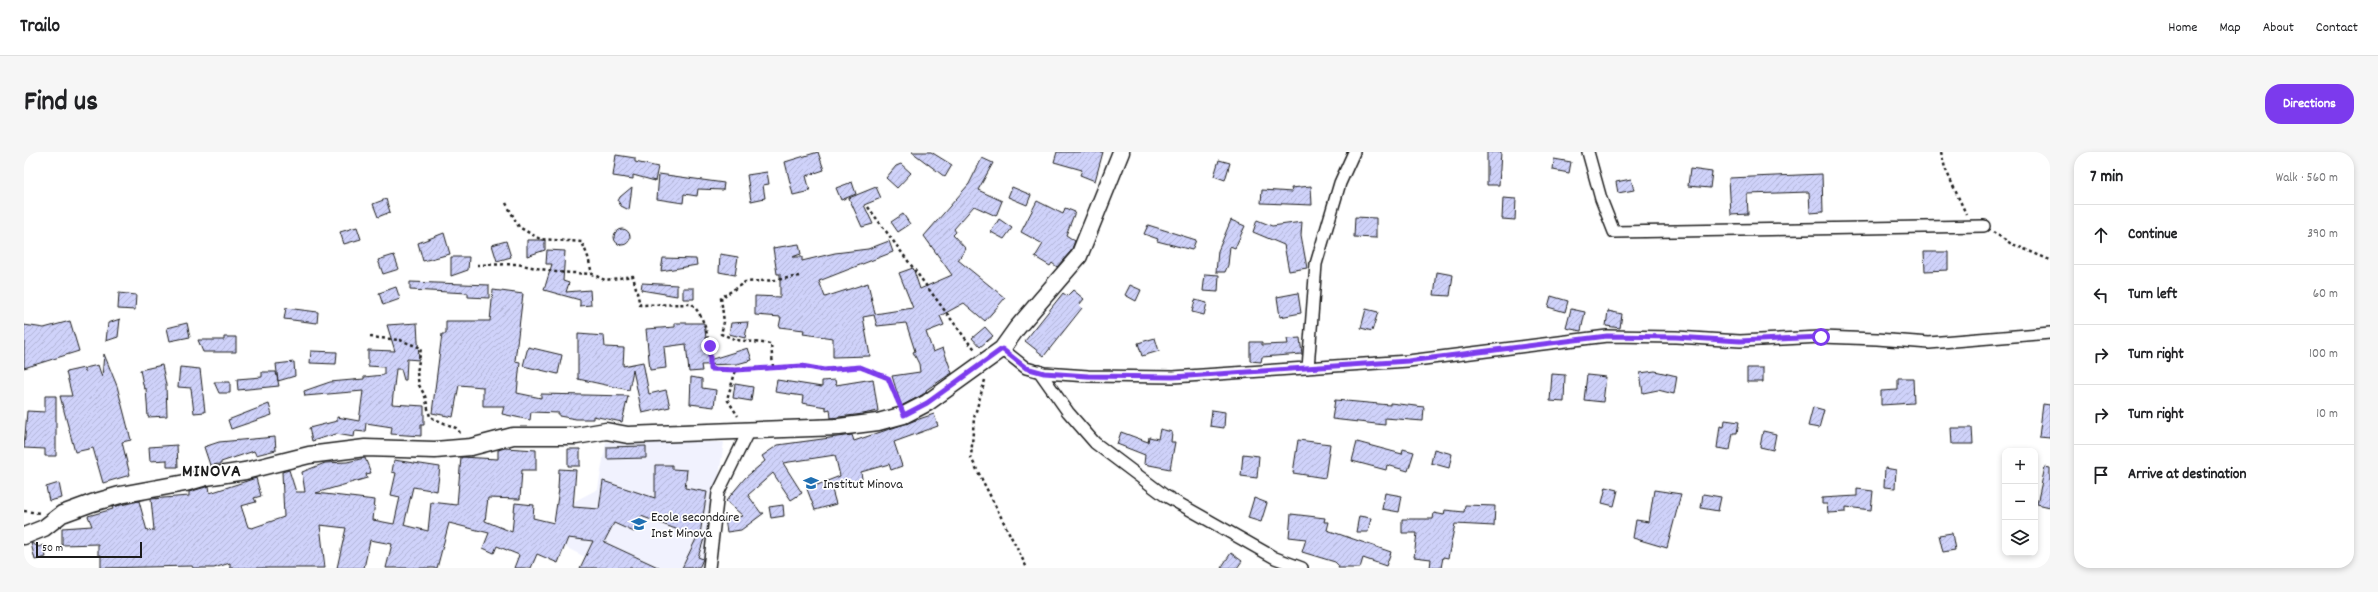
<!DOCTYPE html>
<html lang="en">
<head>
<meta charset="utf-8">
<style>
	body { margin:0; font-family:Dekko,sans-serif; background:#f6f6f6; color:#202124 }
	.controls { position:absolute; right:12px; bottom:12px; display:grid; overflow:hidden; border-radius:8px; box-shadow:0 2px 6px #0003 }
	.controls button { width:36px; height:36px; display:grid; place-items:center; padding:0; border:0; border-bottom:1px solid #e0e0e0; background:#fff; color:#202124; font:20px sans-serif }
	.scale { position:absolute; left:12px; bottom:10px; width:106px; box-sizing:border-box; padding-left:4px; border:2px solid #1c1c1c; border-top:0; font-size:11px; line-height:14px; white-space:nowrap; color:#1c1c1c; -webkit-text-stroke:3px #fff; paint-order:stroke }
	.stop { position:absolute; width:12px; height:12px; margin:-9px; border:3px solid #7c3aed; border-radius:50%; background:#fff }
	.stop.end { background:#7c3aed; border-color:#fff; box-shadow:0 1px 4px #0008 }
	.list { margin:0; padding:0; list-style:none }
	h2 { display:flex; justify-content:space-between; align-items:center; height:52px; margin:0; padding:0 16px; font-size:17px }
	h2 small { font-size:13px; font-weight:400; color:#757577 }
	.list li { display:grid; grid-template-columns:26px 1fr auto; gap:12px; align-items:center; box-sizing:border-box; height:60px; padding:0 16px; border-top:1px solid #e0e0e0 }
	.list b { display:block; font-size:15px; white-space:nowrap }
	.list em { font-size:13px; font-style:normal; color:#757577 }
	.icon { flex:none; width:22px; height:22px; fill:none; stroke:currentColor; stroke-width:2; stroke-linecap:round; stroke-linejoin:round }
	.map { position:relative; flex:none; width:2026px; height:416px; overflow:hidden; border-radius:16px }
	header { display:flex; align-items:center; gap:24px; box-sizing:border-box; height:56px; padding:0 20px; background:#fff; border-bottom:1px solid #e0e0e0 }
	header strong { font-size:19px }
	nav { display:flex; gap:22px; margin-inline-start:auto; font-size:14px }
	.intro { display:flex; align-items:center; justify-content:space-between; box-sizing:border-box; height:96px; padding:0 24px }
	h1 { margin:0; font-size:28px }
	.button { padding:10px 18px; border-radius:16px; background:#7c3aed; color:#fff; font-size:14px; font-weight:700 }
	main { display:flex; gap:24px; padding:0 24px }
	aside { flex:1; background:#fff; border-radius:16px; box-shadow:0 2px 6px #0003 }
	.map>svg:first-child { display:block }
</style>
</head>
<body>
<header>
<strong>Trailo</strong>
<nav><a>Home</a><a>Map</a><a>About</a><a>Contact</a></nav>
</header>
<div class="intro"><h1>Find us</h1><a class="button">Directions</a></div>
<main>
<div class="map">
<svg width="2026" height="416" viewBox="0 0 2026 416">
	<defs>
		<pattern id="building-hatch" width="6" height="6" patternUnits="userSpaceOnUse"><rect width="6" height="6" fill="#cfd2fa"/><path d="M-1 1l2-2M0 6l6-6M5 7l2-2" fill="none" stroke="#b1b4d6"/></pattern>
	</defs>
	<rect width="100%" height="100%" fill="#fff"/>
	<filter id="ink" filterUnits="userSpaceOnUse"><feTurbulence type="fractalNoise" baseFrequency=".025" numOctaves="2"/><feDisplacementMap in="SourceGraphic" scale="8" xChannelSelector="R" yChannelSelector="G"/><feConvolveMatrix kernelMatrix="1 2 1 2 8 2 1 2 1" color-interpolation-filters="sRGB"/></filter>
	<g filter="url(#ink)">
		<path fill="#f1f2fe" d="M582,290H700L683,405L679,416H583L539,394L547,351L574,337Z"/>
		<path fill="url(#building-hatch)" stroke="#1c1c1c" d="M794,0L800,18L782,24L786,39L769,43L761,10Z
			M888,0H907L928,13L921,25Z
			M1033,0H1079L1071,29L1056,23L1058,18L1030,10Z
			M1463,0H1477L1475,33H1463Z
			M592,3L611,6V10L634,15L631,29L609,23V27L589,24Z
			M958,6L969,11L954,38L978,49L972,64L950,54L930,77L932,80L929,83L942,97L934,108L981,146L961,169L940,151L916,164L920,173L902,180L909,200L919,196L928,221L902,238L903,240L898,243L877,254L868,224L896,220L895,212L889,200L891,199L882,171L853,174L850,163L839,165L846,204L809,205V186L779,182L780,178L755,175L757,165L731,163V144L756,145V122H753L749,96L775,92L777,102L768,105H778V109L811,101L844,97L865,89L869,100L795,129L801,145L844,131L851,162L889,156L875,121L889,116L896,137L928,123L900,84L945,32Z
			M1530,7L1547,10L1545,21L1529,18Z
			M1195,8L1206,11L1201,28L1190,24Z
			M877,12L887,21L873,36L862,26L872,14Z
			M1666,17L1688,20L1686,36L1664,34Z
			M743,20L745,32L739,33L741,46L727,49L723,23Z
			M635,22L700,31L699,38L674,37L673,44L660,42L659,51L633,47Z
			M1798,22L1799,60L1786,61L1785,40L1723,42L1724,62L1707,63L1705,26Z
			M1607,27L1610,38L1594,41L1592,30Z
			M828,30L832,42L817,48L812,36Z
			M1287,34L1288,53L1237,51L1238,38L1268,40L1267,36Z
			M608,35L605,58L597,54L594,49L596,45Z
			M852,35L857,46L840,53L849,72L838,75L825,46Z
			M988,35L1007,43L1003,53L984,45Z
			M1479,46L1492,47L1491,68L1478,67Z
			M362,47L366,60L354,65L349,52Z
			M1013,49L1039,62L1041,56L1051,60L1042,83L1051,89L1047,99L1033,115L1028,111L1026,114L1011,105L1019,92L997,80Z
			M879,62L886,72L874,80L867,70Z
			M1331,65L1352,66V86L1330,85Z
			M975,67L988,76L980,87L967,80Z
			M1207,68L1221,74L1211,96L1206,94L1204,113L1201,120H1192L1194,99Z
			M1233,68L1248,74L1278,70L1277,83L1283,116L1265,119L1260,93L1229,80Z
			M1124,73L1172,88L1168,98L1133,89L1134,87L1120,82Z
			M333,75L337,87L320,92L316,80Z
			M590 85a8 8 0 1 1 16 0a8 8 0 1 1-16 0Z
			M420,81L426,102L399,109L394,91Z
			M503,88H521V98L503,104Z
			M482,89L487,105L473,109L468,93Z
			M523,98L541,99L539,129L545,131L542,140L566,138L567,153L556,154V148L520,138L528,112H522Z
			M1900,100H1924V118L1901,119Z
			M696,102L714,105L711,123L695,120Z
			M370,103L375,117L359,122L354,108Z
			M427,105H445L444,118L427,124Z
			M639,106L672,107L673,113L637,119Z
			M1413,120L1429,123L1426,144L1410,143Z
			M1181,122L1195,123L1194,140L1179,139Z
			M386,130L465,133V146L444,145V141L386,138Z
			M618,131L653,133V144L617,138Z
			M1106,133L1117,138L1112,149L1101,143Z
			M372,135L376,147L359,153L355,141Z
			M659,136H670V147H659Z
			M469,138L499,142L491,209L496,210L493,241L517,246V242L604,244L598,270L569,264V267H552L535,264V261L507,260L506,268L478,262L480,254H459V235L435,233L429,265L408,261L418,182H422V169H466Z
			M1049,138L1060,147L1055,153L1058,156L1020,204L1001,189L1039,141L1043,144Z
			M95,141L112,143L111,158L94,157Z
			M1274,141L1277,161L1256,165L1253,145Z
			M1527,144L1544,149L1541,160L1524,155Z
			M1171,148L1183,151L1180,163L1168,160Z
			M262,156L294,160L293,171L260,167Z
			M1342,157L1354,160L1348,179L1337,176Z
			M1547,157L1561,160L1557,179L1542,176Z
			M1584,159L1598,162L1596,176L1582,174Z
			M96,167L94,185L82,189L84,171Z
			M46,169L55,199L0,216V173L20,176Z
			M724,170L721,186L705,182L707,171Z
			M163,171L166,185L146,189L143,176Z
			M393,171L395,208L383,207L382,228H380L377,217H372L368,252L400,254V273H397V284L367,282L368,275L342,271L341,280L331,279L330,285L312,282L288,289L285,276L313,269V265L335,269L339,239L281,244L280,239L306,230L340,227V225L360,223V215L344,214V198L371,199L363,173Z
			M651,171H680L685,208L724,196L728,208L713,212L677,213L678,219L665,220L662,192L640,195L642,216L626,218L622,177L651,175Z
			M961,175L969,184L956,195L948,186Z
			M554,182L580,184L581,195L600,196L599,214L619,210L625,242L642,238L646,255L618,261L609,218L605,238L554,227Z
			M200,185H212V200H179L174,188H200Z
			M1131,186L1135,199L1118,204L1114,191Z
			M1276,186L1278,202L1238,205L1237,210L1226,209V190H1238V193L1264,192L1263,187Z
			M504,195L538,203L534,222L499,214Z
			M287,199L313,200L312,212L286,211Z
			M80,202L93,234L107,288L98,290L106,323L79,331L69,296L51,300L36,244H48L42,220L60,216L61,220V216L74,213L78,225Z
			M270,210L271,224L254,229L252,212Z
			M138,213L142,233L143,264L124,265L122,236L120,237L116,218Z
			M156,215L176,217L181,260L170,261L167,236L154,235Z
			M1723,216H1739V230H1723Z
			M1631,219L1653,224L1650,242L1634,238L1619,241L1616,221Z
			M238,220H252L255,234L214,238L213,227L238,225Z
			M1528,222L1541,223L1540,250L1526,249Z
			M1563,223L1582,225L1579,250L1560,248Z
			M667,225L678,227V236L692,238L690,255L666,252Z
			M1874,226H1889L1890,251L1857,253V239L1874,238Z
			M849,227L854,259L839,262L807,266L806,257L802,258V255L778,251L779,244L751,240L753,228L798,235V229L811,228L812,233Z
			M190,230H206V241H195Z
			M711,232L729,235L727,249L709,246Z
			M21,244H32V304H21V297L0,296L3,259L21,260Z
			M1311,248L1366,253V251L1400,255L1399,269L1361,266V273L1308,267Z
			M245,252L248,263L207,277L204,268Z
			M2019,252L2026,253V286L2015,285Z
			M1789,255L1800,258L1795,276L1784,274Z
			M1188,258L1201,260L1200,276L1186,274Z
			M910,262L914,274L870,290L878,314L867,318L865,312L837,320L838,327L808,338L812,352L791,358L783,337L816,324L811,303L759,311L778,341L767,348L749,321L724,343L737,361H740L717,378L703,380L701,367L719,364L702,349L721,326L741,309L738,304L754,293L828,283L830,289Z
			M1701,268L1715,270L1713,281H1709L1706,298L1693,296L1696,274L1700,275Z
			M1927,276H1948L1949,292H1928Z
			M1136,277L1148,280L1147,290H1151L1146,317L1120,312L1121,303L1093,292L1097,280L1124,290L1125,285L1134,287Z
			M1739,279L1752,282L1749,298L1736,295Z
			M251,285L252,298L232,303L230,299L197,310V312L186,313L180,295L195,290Z
			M1274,288L1306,292L1301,326L1269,321Z
			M1333,290L1378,302L1379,297L1390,300L1384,319L1363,313L1362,318L1328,309Z
			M153,293L154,315H143V308L126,309L125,295Z
			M622,294V306L583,307V295Z
			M481,296L512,298V318H498L496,347L464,346L461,369L488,380L491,351L510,353L509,366L530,371L535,337H534L535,317L552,318L549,355L575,357L579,329L631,346V313H648V317L663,318L661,336L683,340L676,382L681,384L674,405L679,407L675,416H658L673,385L617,364L610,380L590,371L580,390L636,416H556L569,389L544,386L534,411L513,402L507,416H490L495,403L473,394L470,401L459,396L465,381L425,371L413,416H362L368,392L346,388L340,416H313L322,376L296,373L301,416H206V411L190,416H169L168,414L77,416V403H74V392L38,393V376L68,374L64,364L89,357L88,355L115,349L123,379L130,378L127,347L165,344V340L185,334L186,341L232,326L237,344L230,346L232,350L217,354L224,375L228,376L260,365L258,320L265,318L272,340H281L278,320L301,311L323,310L341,306L347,321L342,322L343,326L292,341L351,348L349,368L370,372L376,345L367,343L372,321L368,320L370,308L416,315L413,339L389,335L380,373L404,379L407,350L433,353L437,305L474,307V298Z
			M544,297H556V314H544Z
			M1410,297L1428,302L1425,316L1407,311Z
			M1219,302L1235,304L1233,326L1217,324Z
			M2021,315L2026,316V355L2013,352Z
			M1861,316L1872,318L1871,336L1860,335Z
			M35,331L38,346L25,349L22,335Z
			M1582,335L1594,338L1590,354L1578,351Z
			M1833,337L1849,339L1847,358L1822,355V360L1804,361L1803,352H1798V346L1833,344Z
			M1630,338L1657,342L1643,396L1609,386L1612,368L1625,370Z
			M1361,341L1378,344L1375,360L1358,357Z
			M1679,342L1697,345L1694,359L1677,356Z
			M1230,346L1243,351L1237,370L1224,366Z
			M759,353L760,364L747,366L745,355Z
			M1441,353L1471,354L1470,374L1431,372L1424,406L1419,405L1417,416H1406L1407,407L1390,405L1393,381H1378V367H1409L1410,361L1420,363L1421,358L1440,360Z
			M1267,362L1301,366L1300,370H1305L1303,378L1367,400L1362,414L1339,406L1336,416H1314L1315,414L1311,410L1278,400L1282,387L1265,385Z
			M1335,364L1347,366L1344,380H1332Z
			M1928,381L1931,398L1919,400L1915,383Z
			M7,391L15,395L19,393L22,405L11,408Z
			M1207,401L1218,409L1213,416H1197Z"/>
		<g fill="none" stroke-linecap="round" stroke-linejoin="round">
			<g stroke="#1c1c1c" stroke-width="14">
				<path id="street" d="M1564,0L1577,47L1590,80L1960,74
					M978,197L1002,216L1020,221L1064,224L1149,225L1384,209L1583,184L1652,185L1716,189L1797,185L1853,187L1905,191L2026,181
					M1284,216L1292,112L1316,31L1330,0
					M1015,219L1044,260L1071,291L1140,343L1251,406L1278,416
					M685,416L694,341L724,280"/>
			</g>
			<g stroke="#1c1c1c" stroke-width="19">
				<path id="secondary" d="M0,384L20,376L38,362L68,351L96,343L161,331L182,325L221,319L285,303L341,296L411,298L447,295L489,284H552L582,279L604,283L815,275L854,270L880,263L903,251L978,197L993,176L1055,104L1097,0"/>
			</g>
			<path stroke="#1c1c1c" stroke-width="2.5" stroke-dasharray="3 3" stroke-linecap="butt" d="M1917,0L1921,16L1942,62
				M482,51L495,75L516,87L558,90L564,105L568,122L581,128L609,124L616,153L668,152C684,169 686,194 686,217L712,218L703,247L714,264
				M844,55L944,190L952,198
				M1969,80L1986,91L2026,108
				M453,113L493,112L532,120L568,122
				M346,185L376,188L397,196L393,221L395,233L401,244L406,265L432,276L437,282
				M749,215L747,192L713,188L697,182L700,170L697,146L721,130L753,128L775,124
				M712,218L778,214L799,218L836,215L864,226L874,250
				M961,228L950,266L947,306L1003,416
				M0,359L16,361"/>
			<use href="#street" stroke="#fff" stroke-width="11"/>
			<use href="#secondary" stroke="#fff" stroke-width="16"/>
		</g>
	</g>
	<g fill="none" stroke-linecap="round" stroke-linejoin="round" filter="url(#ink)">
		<path stroke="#7c3aed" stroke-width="5" d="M686,194V217L712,218L778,214L800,218L836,215L864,226L880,263L903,251L978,197L1002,216L1020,221L1064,224L1149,225L1384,209L1583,184L1652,185L1716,189L1797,185"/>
	</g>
	<defs>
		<g id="school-bare" transform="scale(1.2)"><path d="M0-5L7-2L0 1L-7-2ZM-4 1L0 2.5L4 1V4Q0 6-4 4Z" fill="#1f6fb2" stroke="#fff" stroke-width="2.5" paint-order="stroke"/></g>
	</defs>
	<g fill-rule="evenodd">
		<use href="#school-bare" x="787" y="331"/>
		<use href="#school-bare" x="615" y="372"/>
	</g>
	<g text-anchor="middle" stroke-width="3.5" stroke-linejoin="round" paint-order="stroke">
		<g font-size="14" fill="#1c1c1c" stroke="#fff" text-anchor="start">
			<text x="799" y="336">Institut Minova</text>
			<text x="627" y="369">Ecole secondaire<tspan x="627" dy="16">Inst Minova</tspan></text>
		</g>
		<g font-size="18" font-weight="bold" letter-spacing="1" fill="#1c1c1c" stroke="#fff">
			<text x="188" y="324">MINOVA</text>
		</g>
	</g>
</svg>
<div class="controls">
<button>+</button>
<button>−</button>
<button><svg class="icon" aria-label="layers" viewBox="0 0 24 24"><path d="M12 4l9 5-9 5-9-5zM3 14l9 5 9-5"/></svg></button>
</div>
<div class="scale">50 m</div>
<div class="stop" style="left:1797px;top:185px"></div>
<div class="stop end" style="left:686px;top:194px"></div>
</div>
<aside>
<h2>7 min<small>Walk · 560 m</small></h2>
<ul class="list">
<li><svg class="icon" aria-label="ahead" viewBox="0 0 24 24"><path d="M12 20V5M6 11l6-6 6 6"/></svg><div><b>Continue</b></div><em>390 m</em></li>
<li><svg class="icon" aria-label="left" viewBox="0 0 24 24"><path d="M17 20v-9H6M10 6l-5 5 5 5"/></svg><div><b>Turn left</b></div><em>60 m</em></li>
<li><svg class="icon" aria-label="right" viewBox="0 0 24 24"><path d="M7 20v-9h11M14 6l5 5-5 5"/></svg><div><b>Turn right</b></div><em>100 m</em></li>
<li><svg class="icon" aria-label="right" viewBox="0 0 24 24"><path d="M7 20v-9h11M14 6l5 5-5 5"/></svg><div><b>Turn right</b></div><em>10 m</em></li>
<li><svg class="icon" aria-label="arrive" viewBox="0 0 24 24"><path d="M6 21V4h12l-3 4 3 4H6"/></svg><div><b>Arrive at destination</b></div></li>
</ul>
</aside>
</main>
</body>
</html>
